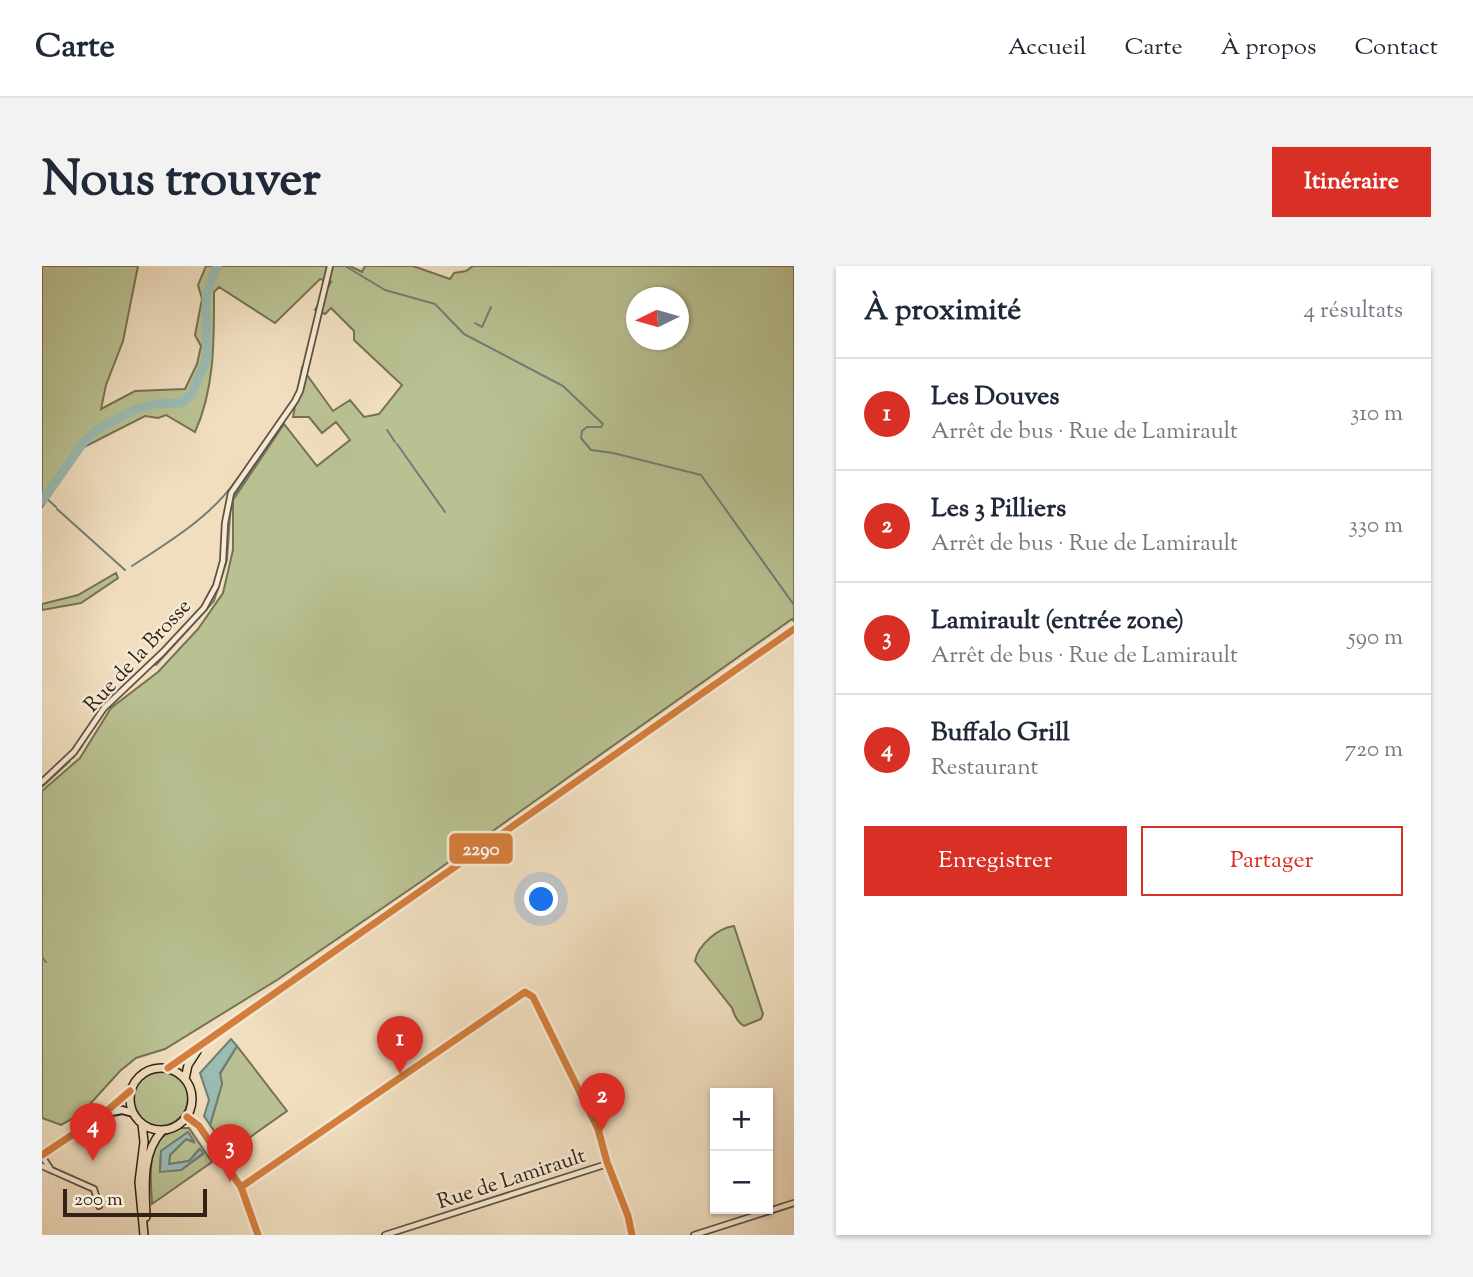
<!DOCTYPE html>
<html lang="fr">
<head>
<meta charset="utf-8">
<style>
	body { margin:0; font-family:"Sorts Mill Goudy",serif; background:#f2f2f3; color:#1f2937 }
	.controls { position:absolute; right:21px; bottom:21px; display:grid; overflow:hidden; border-radius:0px; box-shadow:0 2px 5px #0004 }
	.controls button { width:63px; height:63px; display:grid; place-items:center; padding:0; border:0; border-bottom:2px solid #e0e1e3; background:#fff; color:#1f2937; font:35px sans-serif }
	.compass { position:absolute; left:584px; top:21px; width:63px; height:63px; border-radius:50%; background:#fff; box-shadow:0 2px 5px #0004; rotate:265deg }
	.scale { position:absolute; left:21px; bottom:18px; width:144px; box-sizing:border-box; padding-left:7px; border:4px solid #322217; border-top:0; font-size:19px; line-height:24px; white-space:nowrap; color:#322217; -webkit-text-stroke:5px #f5ead5; paint-order:stroke }
	.you { position:absolute; left:500px; top:634px; width:24px; height:24px; margin:-18px; border:5px solid #fff; border-radius:50%; background:#1a73e8; box-shadow:0 0 0 10px #1a73e833 }
	.badge { display:grid; place-items:center; width:46px; height:46px; border-radius:50%; background:#d93025; color:#fff; font-size:23px; font-weight:700 }
	.pin { position:absolute; translate:-50% -58px; filter:drop-shadow(0 2px 4px #0008) }
	.pin::after { content:''; position:absolute; top:37px; width:24px; height:21px; background:inherit; clip-path:polygon(0 0,100% 0,50% 100%) }
	.list { margin:0; padding:0; list-style:none }
	h2 { display:flex; justify-content:space-between; align-items:center; height:91px; margin:0; padding:0 28px; font-size:30px }
	h2 small { font-size:23px; font-weight:400; color:#747a83 }
	.list li { display:grid; grid-template-columns:46px 1fr auto; gap:21px; align-items:center; box-sizing:border-box; height:112px; padding:0 28px; border-top:2px solid #e0e1e3 }
	.list b { display:block; font-size:26px; white-space:nowrap }
	.list p { margin:0; font-size:23px; white-space:nowrap; color:#747a83 }
	.list em { font-size:23px; font-style:normal; color:#747a83 }
	.actions { display:flex; gap:14px; padding:21px 28px }
	.actions a { flex:1; padding:16px 0; border:2px solid #d93025; border-radius:0px; text-align:center; font-size:24px; color:#d93025 }
	.actions .main { background:#d93025; color:#fff }
	.map { position:relative; flex:none; width:752px; height:969px; overflow:hidden; border-radius:0px }
	header { display:flex; align-items:center; gap:42px; box-sizing:border-box; height:98px; padding:0 35px; background:#fff; border-bottom:2px solid #e0e1e3 }
	header strong { font-size:33px }
	nav { display:flex; gap:38px; margin-inline-start:auto; font-size:24px }
	.intro { display:flex; align-items:center; justify-content:space-between; box-sizing:border-box; height:168px; padding:0 42px }
	h1 { margin:0; font-size:49px }
	.button { padding:18px 32px; border-radius:0px; background:#d93025; color:#fff; font-size:24px; font-weight:700 }
	main { display:flex; gap:42px; padding:0 42px }
	aside { flex:1; background:#fff; border-radius:0px; box-shadow:0 2px 5px #0004 }
	.map>svg:first-child { display:block }
</style>
</head>
<body>
<header>
<strong>Carte</strong>
<nav><a>Accueil</a><a>Carte</a><a>À propos</a><a>Contact</a></nav>
</header>
<div class="intro"><h1>Nous trouver</h1><a class="button">Itinéraire</a></div>
<main>
<div class="map">
<svg width="752" height="969" viewBox="0 0 752 969">
	<rect width="100%" height="100%" fill="#f0debf"/>
	<filter id="stains"><feTurbulence type="fractalNoise" baseFrequency=".00286" numOctaves="4"/><feColorMatrix values="0 0 0 0 .2 0 0 0 0 .09 0 0 0 0 .02 0 0 0 .5 -.17"/></filter>
	<radialGradient id="worn" r=".72"><stop offset=".6" stop-color="#630" stop-opacity="0"/><stop offset="1" stop-color="#630" stop-opacity=".3"/></radialGradient>
	<path fill="#b9c192" stroke="#767254" stroke-width="2" fill-rule="evenodd" d="M0,0H96L81,75L64,119L59,143L93,125L143,123L155,98L159,80L153,69L160,33L156,19L164,0H308L320,6L323,0H371L408,13L412,7L424,5L431,0H752V355L750,353L380,615L235,714L123,783L94,792L78,805L39,848L19,859L0,852V525L38,492L69,442L116,406L156,363L181,327L191,284V234L242,158L275,200L308,174L294,156L280,167L267,151H251L260,102L291,145L308,134L322,151L337,148L360,119L312,74V65L289,42L283,48L273,44L289,16L278,13L233,57L177,21L172,26C172,73 173,122 153,166L124,149L116,152L103,150L42,181L0,241ZM594,32H636V74H594Z
		M74,307L76,312L39,337L0,344V338L36,329Z
		M692,660L721,748L719,753L702,760C695,756 692,749 690,742L653,695C656,679 676,662 692,660Z
		M195,780L245,845L187,886L168,859L180,818L178,808Z
		M90 832a28 28 0 1 1 56 0a28 28 0 1 1-56 0Z
		M139,862H147L170,896L110,938C109,918 105,888 119,872C124,867 133,864 139,862ZM146,867L151,876L144,873L128,889L127,898L147,895L157,883L161,888L139,904L118,905L119,885Z"/>
	<path fill="#9abcb3" stroke="#707e75" stroke-width="2" d="M189,773L195,780L178,807L180,818L168,859L162,850L167,834L158,807Z
		M146,866L152,875L144,873L128,889L127,898L147,895L158,883L161,887L139,904L118,906L119,885Z"/>
	<g fill="none" stroke-linecap="round" stroke-linejoin="round">
		<path stroke="#707e75" stroke-width="2" d="M303,0L343,24L393,38L422,68L521,120L561,158L559,161H545L540,165L539,172L549,184L571,187L659,209L752,339
			M433,57L440,61L449,41
			M345,164L353,176
			M355,178L403,246
			M3,231L14,241
			M190,233L239,160
			M15,243L83,304
			M90,300C128,275 169,251 195,213
			M114,399L172,335L185,294L189,237
			M31,492L40,480
			M0,521L28,495
			M0,691L4,696"/>
		<path stroke="#9abcb3" stroke-width="9" d="M0,235L41,177L55,164L94,143L114,138L139,137L149,129L165,93L164,30L175,0"/>
		<g stroke="#625141" stroke-width="8">
			<path id="minor" d="M0,516L32,486L62,442L121,386L162,342L174,320L181,295L183,257L189,227L253,135L258,125L288,0
				M145,851L157,860L199,921L216,969
				M0,890L9,904
				M0,900L52,923L57,940
				M199,921L483,726L491,731L556,863L565,896L586,950L590,969
				M343,969L562,899L565,896
				M652,969L752,937"/>
		</g>
		<g stroke="#322217" stroke-width="10">
			<path id="secondary" d="M65,847L80,844L91,847
				M0,889L60,849L88,825"/>
		</g>
		<g stroke="#322217" stroke-width="10">
			<path id="primary" d="M88 833a31 31 0 1 1 62 0a31 31 0 1 1-62 0Z
				M126,802L752,363
				M143,813L146,799L155,785
				M100,858L102,876L97,916L102,969
				M104,951C103,921 99,888 120,865"/>
		</g>
		<use href="#minor" stroke="#f5ead5" stroke-width="4.5"/>
		<use href="#secondary" stroke="#f5ead5" stroke-width="6"/>
		<use href="#primary" stroke="#f0debf" stroke-width="7"/>
		<g stroke="#f5ead5" stroke-width="12">
			<path id="bus-1" d="M126,802L752,363
				M145,851L157,860L199,921L216,969
				M0,889L60,849L88,825
				M199,921L483,726L491,731L556,863L565,896L586,950L590,969"/>
		</g>
		<use href="#bus-1" stroke="#d57e3c" stroke-width="7"/>
	</g>
	<g text-anchor="middle" stroke-width="5" stroke-linejoin="round" paint-order="stroke">
		<g font-size="21" fill="#322217" stroke="#f5ead5">
			<text transform="translate(95 389) rotate(-47)" y="7">Rue de la Brosse</text>
			<text transform="translate(469 912) rotate(-18)" y="7">Rue de Lamirault</text>
		</g>
	</g>
	<rect stroke="#f5ead5" stroke-width="2.5" x="406" y="566" width="66" height="33" rx="7" fill="#d57e3c"/>
	<g font-size="19" text-anchor="middle" font-weight="bold" fill="#fff">
		<text x="439" y="589">2290</text>
	</g>
	<rect width="100%" height="100%" filter="url(#stains)"/>
	<rect width="100%" height="100%" fill="url(#worn)"/>
</svg>
<div class="controls">
<button>+</button>
<button>−</button>
</div>
<svg class="compass" viewBox="-18 -18 36 36"><path d="M0-13l5 13h-10z" fill="#e53935"/><path d="M0 13l5-13h-10z" fill="#747a83"/></svg>
<div class="scale">200 m</div>
<div class="you"></div>
<div class="pin badge" style="left:358px;top:808px">1</div>
<div class="pin badge" style="left:560px;top:865px">2</div>
<div class="pin badge" style="left:188px;top:916px">3</div>
<div class="pin badge" style="left:51px;top:895px">4</div>
</div>
<aside>
<h2>À proximité<small>4 résultats</small></h2>
<ul class="list">
<li><span class="badge">1</span><div><b>Les Douves</b><p>Arrêt de bus · Rue de Lamirault</p></div><em>310 m</em></li>
<li><span class="badge">2</span><div><b>Les 3 Pilliers</b><p>Arrêt de bus · Rue de Lamirault</p></div><em>330 m</em></li>
<li><span class="badge">3</span><div><b>Lamirault (entrée zone)</b><p>Arrêt de bus · Rue de Lamirault</p></div><em>590 m</em></li>
<li><span class="badge">4</span><div><b>Buffalo Grill</b><p>Restaurant</p></div><em>720 m</em></li>
</ul>
<div class="actions"><a class="main">Enregistrer</a><a>Partager</a></div>
</aside>
</main>
</body>
</html>
